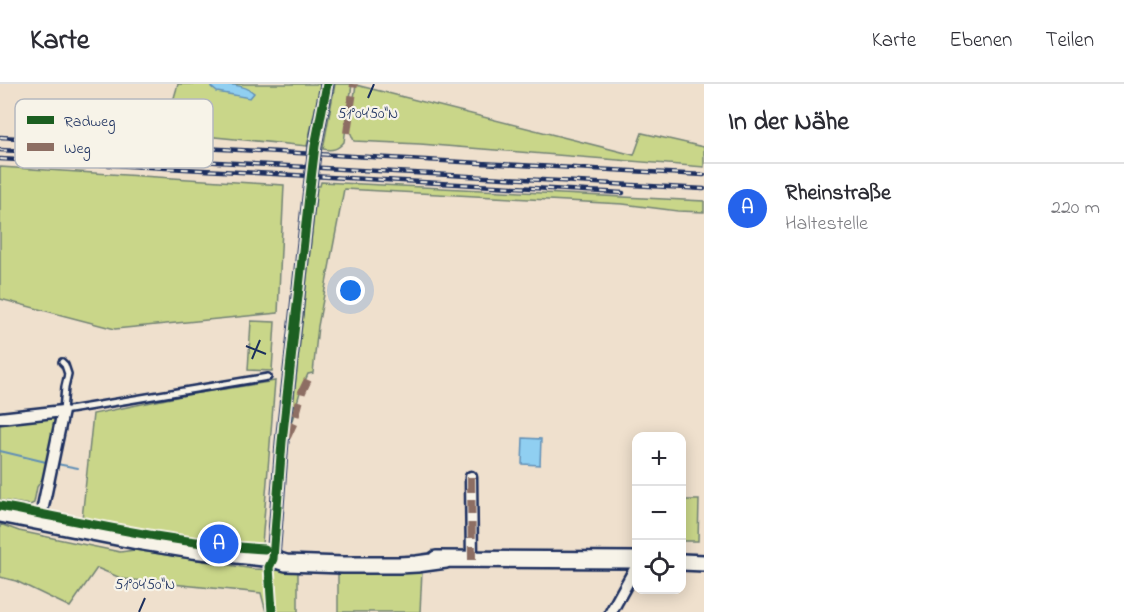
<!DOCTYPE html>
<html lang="de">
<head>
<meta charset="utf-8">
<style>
	body { margin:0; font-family:"Indie Flower",sans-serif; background:#f7f7f7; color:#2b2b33 }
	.controls { position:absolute; right:18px; bottom:18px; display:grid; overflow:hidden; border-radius:12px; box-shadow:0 3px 15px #0003 }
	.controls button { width:54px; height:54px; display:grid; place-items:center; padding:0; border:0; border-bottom:2px solid #e1e1e2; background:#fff; color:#2b2b33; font:30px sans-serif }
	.you { position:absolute; left:351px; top:207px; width:21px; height:21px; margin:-15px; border:4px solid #fff; border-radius:50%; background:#1a73e8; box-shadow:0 0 0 9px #1a73e833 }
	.badge { display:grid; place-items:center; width:39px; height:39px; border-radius:50%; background:#2563eb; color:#fff; font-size:20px; font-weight:700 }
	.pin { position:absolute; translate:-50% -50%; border:3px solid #fff; box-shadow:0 2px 6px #0006 }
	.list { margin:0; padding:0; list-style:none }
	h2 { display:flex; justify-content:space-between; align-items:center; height:78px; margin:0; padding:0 24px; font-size:26px }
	h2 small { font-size:20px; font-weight:400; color:#7c7c81 }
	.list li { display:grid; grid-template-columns:39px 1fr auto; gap:18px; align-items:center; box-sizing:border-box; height:90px; padding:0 24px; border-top:2px solid #e1e1e2 }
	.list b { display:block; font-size:22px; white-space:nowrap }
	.list p { margin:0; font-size:20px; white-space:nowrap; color:#7c7c81 }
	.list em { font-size:20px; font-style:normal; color:#7c7c81 }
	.icon { flex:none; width:33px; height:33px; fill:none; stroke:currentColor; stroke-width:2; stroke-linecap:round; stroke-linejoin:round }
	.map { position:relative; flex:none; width:704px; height:528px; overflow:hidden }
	header { display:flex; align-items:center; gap:36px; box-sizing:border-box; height:84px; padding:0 30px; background:#fff; border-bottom:2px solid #e1e1e2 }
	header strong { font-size:28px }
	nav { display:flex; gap:33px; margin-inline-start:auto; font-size:21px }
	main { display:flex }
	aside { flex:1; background:#fff }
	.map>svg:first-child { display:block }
</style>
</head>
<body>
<header>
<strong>Karte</strong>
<nav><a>Karte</a><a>Ebenen</a><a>Teilen</a></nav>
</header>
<main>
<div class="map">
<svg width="704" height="528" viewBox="0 0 704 528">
	<rect width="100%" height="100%" fill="#efe0cd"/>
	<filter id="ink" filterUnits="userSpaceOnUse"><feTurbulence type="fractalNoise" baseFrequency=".0167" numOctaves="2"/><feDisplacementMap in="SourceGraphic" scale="12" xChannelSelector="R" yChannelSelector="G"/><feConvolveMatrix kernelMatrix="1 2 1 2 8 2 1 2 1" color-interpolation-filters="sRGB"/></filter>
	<g filter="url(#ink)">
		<path fill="#c9d689" stroke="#728274" stroke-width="1.5" d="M178,0H321L307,62L164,48Z
			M335,0H352L344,58C338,65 333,67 323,65Z
			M356,1L634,71L642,49L704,63V83L420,60L354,57L349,45Z
			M0,83L284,101L278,229L115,245L0,215Z
			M321,98L704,117V128L678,127L623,120L344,105L318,242L313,289L308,290L300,308L291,340L317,102H320Z
			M251,237L275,238L272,287L248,286Z
			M275,297L262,460L196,456L82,435L93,330L186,311Z
			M54,334L55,339L44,392L37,403L34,419L30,421L0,416V340Z
			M682,416H699L698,457H682Z
			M0,440L19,447L120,468L135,466L254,485L298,487V528H266L261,509L123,495L97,484L70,523L16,497L0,493Z
			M422,487L420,528H338V490Z"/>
		<path fill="#90cff1" stroke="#618fb6" stroke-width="1.5" d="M211,0C226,0 244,0 254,9L250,14L217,8L211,3Z
			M523,354L541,355L540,381L522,380Z"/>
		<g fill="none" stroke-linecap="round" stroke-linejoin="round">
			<path stroke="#618fb6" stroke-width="2" d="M0,367L46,378
				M57,380L78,384"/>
			<g stroke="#1b2f5e" stroke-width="10">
				<path id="service" d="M62,278L65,281L68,290L65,303L63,327L268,293"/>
			</g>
			<g stroke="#1b2f5e" stroke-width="15">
				<path id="minor" d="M315,62L327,0
					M0,334L63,327L40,437
					M471,393L472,476
					M273,475L282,358L310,103
					M611,528L636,483"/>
			</g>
			<g stroke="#1b2f5e" stroke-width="20">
				<path id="secondary" d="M0,430L137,457L192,466L273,475L286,479L343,481H399L417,480L446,476
					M436,475L636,476
					M682,478L704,479"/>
			</g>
			<use href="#service" stroke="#f7f3e8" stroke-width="5"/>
			<use href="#minor" stroke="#f7f3e8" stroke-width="10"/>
			<use href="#secondary" stroke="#f7f3e8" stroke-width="15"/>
			<g stroke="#1b2f5e" stroke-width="4.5">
				<path id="rail" d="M0,53L704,91
					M0,66L704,105
					M0,75L623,109"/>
			</g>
			<use href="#rail" stroke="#f7f3e8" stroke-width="2" stroke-dasharray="7" stroke-linecap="butt"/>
			<g stroke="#1b2f5e" stroke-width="15" stroke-linecap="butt">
				<path id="minor-bridge" d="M310,103L315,62"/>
			</g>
			<use href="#minor-bridge" stroke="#f7f3e8" stroke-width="10"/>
			<path stroke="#8d6e63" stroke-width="8" stroke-dasharray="15 8" stroke-linecap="butt" d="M347,49L354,0
				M287,353L294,338L302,308L310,291
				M471,393L472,476"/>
			<g stroke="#f7f3e8" stroke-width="13">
				<path id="cycleway" d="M0,422C88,439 176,460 265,465
					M272,528L269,483L273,475L282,358L310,103L315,62L327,0"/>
			</g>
			<use href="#cycleway" stroke="#1b5e20" stroke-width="9"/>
		</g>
	</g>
	<path fill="none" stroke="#1b2f5e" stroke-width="2" d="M368,14L374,0M246,262L266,270M252,275L260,256M139,528L145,514"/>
	<rect x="15" y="15" width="198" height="69" rx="9" fill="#f7f3e8" stroke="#b5b8bf" stroke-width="1.5"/>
	<rect x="27" y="32" width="27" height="8" fill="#1b5e20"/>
	<rect x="27" y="59" width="27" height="8" fill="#8d6e63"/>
	<g font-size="16" fill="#1b2f5e">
		<text x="64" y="42">Radweg</text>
		<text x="64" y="69">Weg</text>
	</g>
	<g font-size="15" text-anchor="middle" fill="#1b2f5e" stroke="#f7f3e8" stroke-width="4.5" stroke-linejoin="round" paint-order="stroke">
		<text x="368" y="34">51°04'50"N</text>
		<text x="145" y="505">51°04'50"N</text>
	</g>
</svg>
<div class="controls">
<button>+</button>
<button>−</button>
<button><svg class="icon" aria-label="locate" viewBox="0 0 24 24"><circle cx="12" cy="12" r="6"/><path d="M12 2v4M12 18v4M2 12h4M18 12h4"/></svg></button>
</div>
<div class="you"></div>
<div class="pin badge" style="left:219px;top:460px">A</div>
</div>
<aside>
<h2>In der Nähe<small></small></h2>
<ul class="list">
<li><span class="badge">A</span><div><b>Rheinstraße</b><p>Haltestelle</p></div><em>220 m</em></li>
</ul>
</aside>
</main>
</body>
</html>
